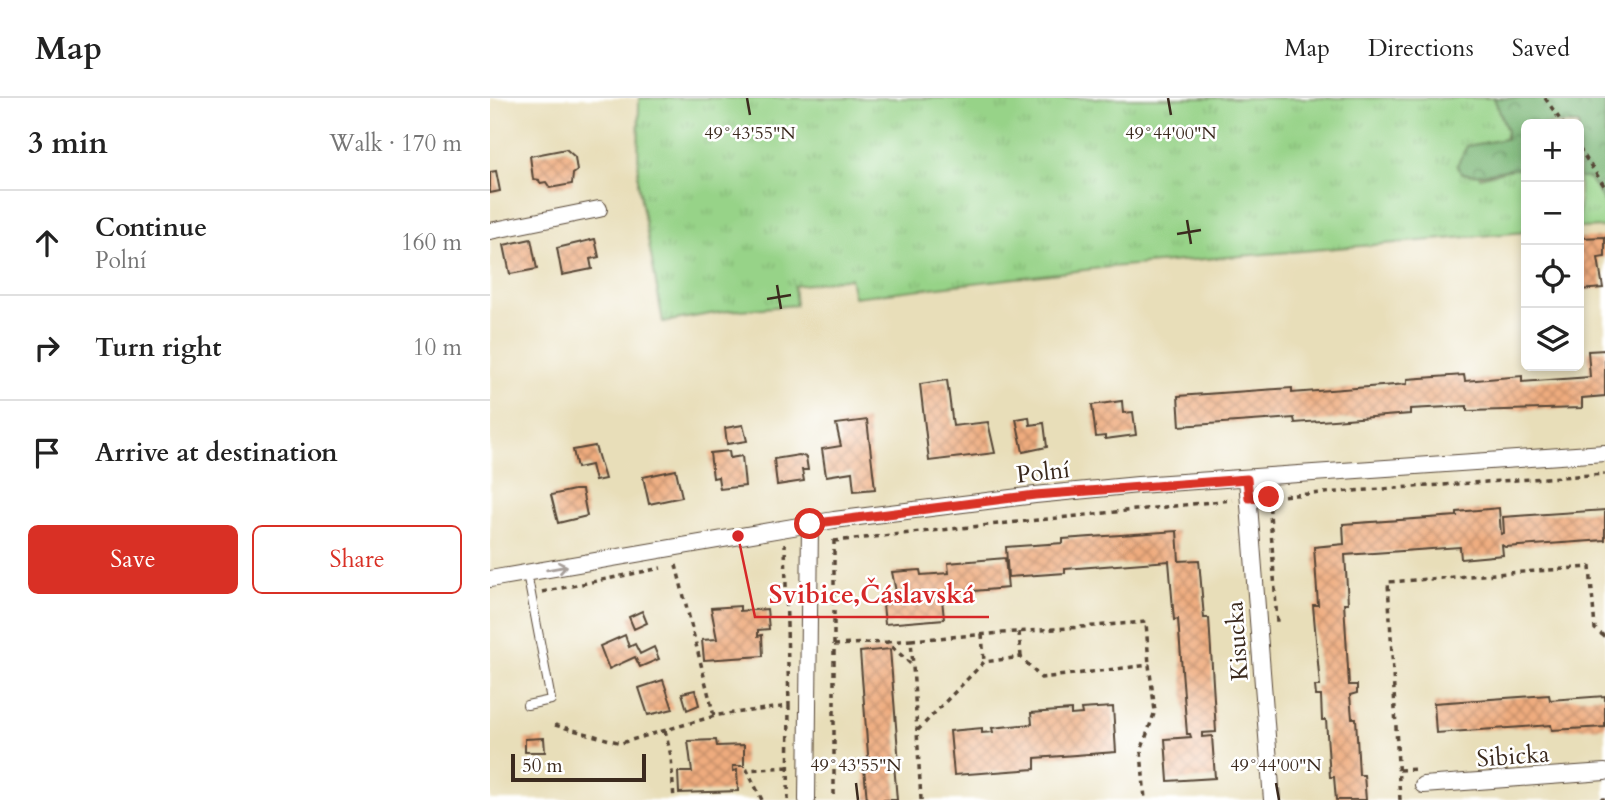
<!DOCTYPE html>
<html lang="en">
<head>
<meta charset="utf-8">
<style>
	body { margin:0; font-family:Cardo,serif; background:#f2f2f2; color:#222 }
	.controls { position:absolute; right:21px; top:21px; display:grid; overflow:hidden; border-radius:10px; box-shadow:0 4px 10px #0003 }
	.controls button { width:63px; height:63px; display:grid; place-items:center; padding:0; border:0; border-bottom:2px solid #e0e0e0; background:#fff; color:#222; font:35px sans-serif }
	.scale { position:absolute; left:21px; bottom:18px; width:135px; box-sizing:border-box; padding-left:7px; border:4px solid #3b2a1e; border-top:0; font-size:19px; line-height:24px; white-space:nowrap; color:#3b2a1e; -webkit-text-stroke:5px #fff; paint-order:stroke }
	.stop { position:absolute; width:21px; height:21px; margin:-16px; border:5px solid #d93025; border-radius:50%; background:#fff }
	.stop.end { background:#d93025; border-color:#fff; box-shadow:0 2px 7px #0008 }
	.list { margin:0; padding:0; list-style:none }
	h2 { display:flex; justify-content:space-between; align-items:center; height:91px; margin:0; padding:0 28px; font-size:30px }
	h2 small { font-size:23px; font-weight:400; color:#767676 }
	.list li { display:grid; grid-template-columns:46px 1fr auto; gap:21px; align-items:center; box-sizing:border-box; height:105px; padding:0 28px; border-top:2px solid #e0e0e0 }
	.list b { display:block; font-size:26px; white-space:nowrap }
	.list p { margin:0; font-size:23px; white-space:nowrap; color:#767676 }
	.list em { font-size:23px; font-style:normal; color:#767676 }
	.actions { display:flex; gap:14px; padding:21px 28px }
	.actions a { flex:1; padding:16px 0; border:2px solid #d93025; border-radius:10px; text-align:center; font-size:24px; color:#d93025 }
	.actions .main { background:#d93025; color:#fff }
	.icon { flex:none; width:38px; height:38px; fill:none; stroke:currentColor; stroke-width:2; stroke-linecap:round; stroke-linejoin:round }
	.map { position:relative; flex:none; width:1115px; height:702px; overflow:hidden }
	header { display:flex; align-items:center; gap:42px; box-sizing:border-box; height:98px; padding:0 35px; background:#fff; border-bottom:2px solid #e0e0e0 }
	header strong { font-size:33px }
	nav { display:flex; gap:38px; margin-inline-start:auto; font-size:24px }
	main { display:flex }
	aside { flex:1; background:#fff }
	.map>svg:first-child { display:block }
</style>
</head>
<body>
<header>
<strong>Map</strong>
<nav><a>Map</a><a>Directions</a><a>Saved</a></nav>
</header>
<main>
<aside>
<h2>3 min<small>Walk · 170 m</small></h2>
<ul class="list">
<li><svg class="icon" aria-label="ahead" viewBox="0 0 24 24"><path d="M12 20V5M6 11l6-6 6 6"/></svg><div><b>Continue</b><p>Polní</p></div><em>160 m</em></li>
<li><svg class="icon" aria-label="right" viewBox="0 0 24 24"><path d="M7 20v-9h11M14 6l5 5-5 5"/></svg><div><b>Turn right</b></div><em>10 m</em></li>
<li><svg class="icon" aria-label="arrive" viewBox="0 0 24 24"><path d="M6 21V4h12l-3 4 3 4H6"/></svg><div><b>Arrive at destination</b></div></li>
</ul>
<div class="actions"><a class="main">Save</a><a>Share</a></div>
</aside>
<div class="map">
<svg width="1115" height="702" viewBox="0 0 1115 702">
	<defs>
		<pattern id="grass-tufts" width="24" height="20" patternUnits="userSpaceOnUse" patternTransform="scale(1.75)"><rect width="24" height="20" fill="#97d388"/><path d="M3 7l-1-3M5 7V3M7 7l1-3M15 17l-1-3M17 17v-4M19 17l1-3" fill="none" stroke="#83b575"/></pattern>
		<pattern id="forest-crowns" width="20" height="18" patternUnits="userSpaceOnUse" patternTransform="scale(1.75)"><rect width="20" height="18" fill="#79b574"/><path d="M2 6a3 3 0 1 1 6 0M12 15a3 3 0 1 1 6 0" fill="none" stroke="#64935f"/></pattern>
		<pattern id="building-cross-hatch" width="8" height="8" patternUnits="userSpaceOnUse" patternTransform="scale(1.75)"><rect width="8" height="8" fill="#efac7e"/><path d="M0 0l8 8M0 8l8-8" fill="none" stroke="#c38c67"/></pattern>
	</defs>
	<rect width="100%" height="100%" fill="#fff"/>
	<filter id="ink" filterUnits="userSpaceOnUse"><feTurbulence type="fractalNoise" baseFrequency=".0143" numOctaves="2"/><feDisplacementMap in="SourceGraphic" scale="14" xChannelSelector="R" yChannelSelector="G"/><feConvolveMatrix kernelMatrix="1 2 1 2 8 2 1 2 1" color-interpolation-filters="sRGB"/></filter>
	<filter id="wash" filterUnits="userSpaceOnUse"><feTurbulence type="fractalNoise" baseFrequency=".00686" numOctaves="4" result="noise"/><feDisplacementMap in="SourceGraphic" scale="28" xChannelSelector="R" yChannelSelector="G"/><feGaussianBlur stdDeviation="1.57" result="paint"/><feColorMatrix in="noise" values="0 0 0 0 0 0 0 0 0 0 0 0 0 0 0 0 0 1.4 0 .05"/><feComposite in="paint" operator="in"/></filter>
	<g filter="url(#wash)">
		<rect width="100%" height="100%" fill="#e8deb9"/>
		<path fill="url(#grass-tufts)" stroke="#697e53" stroke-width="2" d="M149,0H1004L1017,33L1015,41L977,48L990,79L1026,70L1036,72V134L620,169L364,199L360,180L304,188L306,207L238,213L173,224L148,85Z
			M1089,80H1099L1115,105V129L1089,130Z"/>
		<path fill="url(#forest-crowns)" stroke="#5a7049" stroke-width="2" d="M1004,0H1115V105L1099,80H1089V26H1036V72C1013,67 999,81 971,75L967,67L977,48L1016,41L1017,32Z"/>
		<g id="blocks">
			<path fill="url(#building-cross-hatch)" d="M76,51L85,59L87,73L83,76L82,86L60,90L56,84L50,85L49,82L43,81L40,58Z
				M6,73L10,93L0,95V74Z
				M1115,139V159L1108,160L1113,190L1089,192V140Z
				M41,141L47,171L20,176L14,147Z
				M105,141L109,159L100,161L102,171L72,177L67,150Z
				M1115,252V298L1092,300V310L977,313V308L920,311V316L805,325L804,320L690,328L688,298L802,290V295L917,286V281L974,277L975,283L1032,278V284L1100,279L1098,253Z
				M457,282L463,328L498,324L505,355L439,363L430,286Z
				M632,303L633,315L643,314L646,337L615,341V338L606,339L602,307Z
				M539,319L540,327L554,325L557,349L533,354L526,321Z
				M377,322L385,391L364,393L362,374L336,378L332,351L351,348L346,326Z
				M253,327L257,343L237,346L235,330Z
				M105,348L115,381L105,383L101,367L87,370L83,352Z
				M239,353L240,360L252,358L255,388L230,391L228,379L223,380L220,355Z
				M309,357L316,359L318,372H312L314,383L287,387L284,361Z
				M186,372L192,399L159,406L153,379Z
				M84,392H92L97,418L68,425L61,397Z
				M1009,410L1011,436L1014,435L1013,419L1115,412V442L1015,449L1012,447L1013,457L971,461L970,449L855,457L858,505H854L859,587H867V595L860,597L862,620H866L869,677H874L876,702H846L844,679H840L836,622H832L831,598H826L825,588H830L823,507H828L824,449L854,446L853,426L967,418V414Z
				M687,433L689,463L709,462L714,520H719L726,634L712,635V639L722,638L725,680L678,683L675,641L701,639L700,636H697L688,521L684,522L679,463L575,471V475L518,479L516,449L573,445V441Z
				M515,460L518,490L448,496L449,501H452L454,521L395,526L393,506L408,504L402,474L430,472L431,477L459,475L458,465Z
				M250,508V513L277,511L279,531L268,532V538L272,537L273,558L214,562L212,542L227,541L221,510Z
				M152,513L157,525L144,531L139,519Z
				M135,537L139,549L145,546L150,556L164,549L169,561L150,569L145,559L119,571L110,548Z
				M400,551L409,666H404L407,702H377L374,670L379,669L370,554Z
				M173,582L183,611L158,617L149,590Z
				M205,592L209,607L197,612L192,595Z
				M1059,597L1060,602L1115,598V629L1062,632L1061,627L946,635L944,605Z
				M623,609L626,654L545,660V671L464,677L460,633L492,630V635L503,634L502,630L542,626L541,615L581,612V617L592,616L591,611Z
				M54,640L55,654H35V641Z
				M226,642L227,648L254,647V668H243V673L247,672L248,693L189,695L188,674H202L198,643Z"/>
		</g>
	</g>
	<g filter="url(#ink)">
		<use href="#blocks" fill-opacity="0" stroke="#554535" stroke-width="2"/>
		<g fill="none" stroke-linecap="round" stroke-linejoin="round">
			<g stroke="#554535" stroke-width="10">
				<path id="lane" d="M37,475L61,602L37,607"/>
			</g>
			<g stroke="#554535" stroke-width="18">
				<path id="street" d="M0,133L109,111
					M757,381L782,702
					M0,481L344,422L545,397L648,387L1115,355
					M933,687L1115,674
					M317,702L320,426"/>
			</g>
			<path stroke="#554535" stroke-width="3.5" stroke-dasharray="5 5" stroke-linecap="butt" d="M1055,0L1073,26
				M1089,50L1115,89
				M774,399L1115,376
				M779,399L787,525
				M344,442V702
				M344,443L742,402
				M186,467L224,618
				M52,494L171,470
				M529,534L531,559
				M492,536L494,564
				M421,542L656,524L659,567
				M397,544L421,542L423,568
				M344,547L397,544L423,568L427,633
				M65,627L131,645L228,617L299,608L295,446
				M175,633L181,658L184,702
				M909,672L928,671
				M272,702L257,672L297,669
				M298,702L299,608
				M431,702L427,633L494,564L531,559L551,580L659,567L665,613L651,653L655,702
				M910,702L898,484L1100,469L1105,531L1115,539
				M1100,702L1115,701"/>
			<use href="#lane" stroke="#fff" stroke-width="8"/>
			<use href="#street" stroke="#fff" stroke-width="16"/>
		</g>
		<defs><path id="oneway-shaft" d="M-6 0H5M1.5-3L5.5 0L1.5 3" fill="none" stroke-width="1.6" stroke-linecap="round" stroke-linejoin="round" transform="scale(1.75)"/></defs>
		<use stroke="#a79f9a" href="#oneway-shaft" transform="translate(67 470) rotate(-10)"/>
	</g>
	<g fill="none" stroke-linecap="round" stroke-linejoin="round" filter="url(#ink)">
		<path stroke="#d93025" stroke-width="9" d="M320,426L545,397L757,381L759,400L779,399"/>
	</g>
	<path fill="none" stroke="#3b2a1e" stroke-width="2.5" d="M257,0L260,17M678,0L681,17M697,122L701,146M687,136L711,132M287,187L291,211M277,201L301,197M366,685L368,702M786,685L789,702"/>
	<g text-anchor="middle" stroke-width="5" stroke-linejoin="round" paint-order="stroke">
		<g font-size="24" fill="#3b2a1e" stroke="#fff">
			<text transform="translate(553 374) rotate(-6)" y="8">Polní</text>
			<text transform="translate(747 543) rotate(-94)" y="8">Kisucka</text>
			<text transform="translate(1023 658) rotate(-4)" y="8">Sibicka</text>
		</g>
	</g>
	<g font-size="18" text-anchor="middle" fill="#3b2a1e" stroke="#fff" stroke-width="5" stroke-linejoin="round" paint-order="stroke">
		<text x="260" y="41">49°43'55"N</text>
		<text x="681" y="41">49°44'00"N</text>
		<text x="366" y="673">49°43'55"N</text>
		<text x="786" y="673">49°44'00"N</text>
	</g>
	<path fill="none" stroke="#d62828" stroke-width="2.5" d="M248 438L265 519H499"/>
	<circle fill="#d62828" stroke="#fff" stroke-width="2.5" cx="248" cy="438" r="7"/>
	<g font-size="26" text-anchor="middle" font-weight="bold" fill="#d62828" stroke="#fff" stroke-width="5" stroke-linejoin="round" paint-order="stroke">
		<text x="382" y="505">Svibice,Čáslavská</text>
	</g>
</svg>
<div class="controls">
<button>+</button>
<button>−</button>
<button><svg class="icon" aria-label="locate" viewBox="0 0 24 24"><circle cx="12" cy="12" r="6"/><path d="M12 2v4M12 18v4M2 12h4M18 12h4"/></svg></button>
<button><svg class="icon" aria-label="layers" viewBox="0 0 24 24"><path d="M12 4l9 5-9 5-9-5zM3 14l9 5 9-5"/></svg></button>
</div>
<div class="scale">50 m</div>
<div class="stop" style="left:320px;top:426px"></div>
<div class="stop end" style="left:779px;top:399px"></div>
</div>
</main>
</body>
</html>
